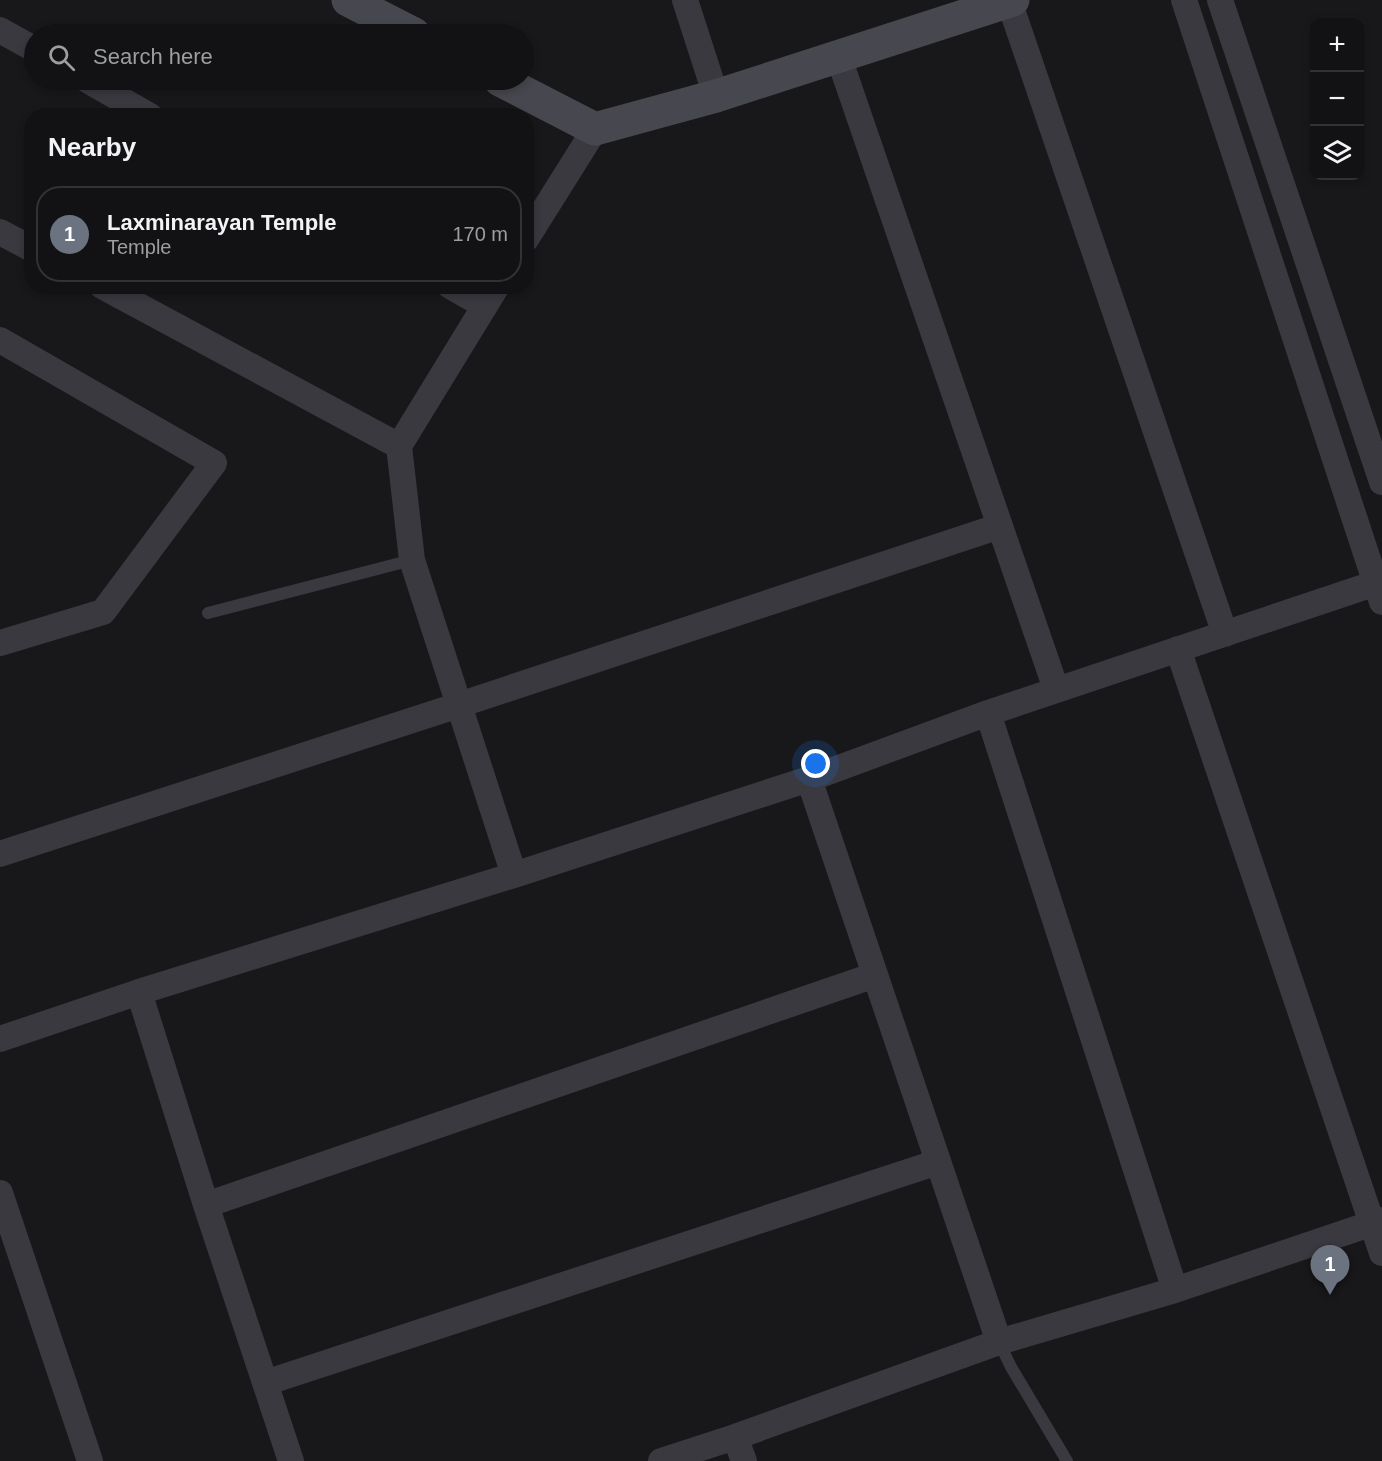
<!DOCTYPE html>
<html lang="en">
<head>
<meta charset="utf-8">
<style>
	body { margin:0; font-family:Arial,sans-serif; background:#1b1b1d; color:#f1f3f6 }
	.controls { position:absolute; right:18px; top:18px; display:grid; overflow:hidden; border-radius:12px; box-shadow:0 3px 9px #0003 }
	.controls button { width:54px; height:54px; display:grid; place-items:center; padding:0; border:0; border-bottom:2px solid #313234; background:#121214; color:#f1f3f6; font:30px sans-serif }
	.you { position:absolute; left:816px; top:764px; width:21px; height:21px; margin:-15px; border:4px solid #fff; border-radius:50%; background:#1a73e8; box-shadow:0 0 0 9px #1a73e833 }
	.badge { display:grid; place-items:center; width:39px; height:39px; border-radius:50%; background:#0b8043; color:#fff; font-size:20px; font-weight:700 }
	.pin { position:absolute; translate:-50% -50px; filter:drop-shadow(0 2px 3px #0008) }
	.pin::after { content:''; position:absolute; top:32px; width:21px; height:18px; background:inherit; clip-path:polygon(0 0,100% 0,50% 100%) }
	.list { margin:0; padding:0; list-style:none }
	h2 { display:flex; justify-content:space-between; align-items:center; height:78px; margin:0; padding:0 24px; font-size:26px }
	h2 small { font-size:20px; font-weight:400; color:#9c9ea0 }
	.list li { display:grid; grid-template-columns:39px 1fr auto; gap:18px; align-items:center; box-sizing:border-box; height:96px; margin:0 12px 12px; padding:0 12px; border:2px solid #313234; border-radius:24px }
	.list b { display:block; font-size:22px; white-space:nowrap }
	.list p { margin:0; font-size:20px; white-space:nowrap; color:#9c9ea0 }
	.list em { font-size:20px; font-style:normal; color:#9c9ea0 }
	.icon { flex:none; width:33px; height:33px; fill:none; stroke:currentColor; stroke-width:2; stroke-linecap:round; stroke-linejoin:round }
	.map { position:relative; flex:none; width:1382px; height:1461px; overflow:hidden }
	.search { position:absolute; background:#121214; box-shadow:0 3px 9px #0003; left:24px; top:24px; width:510px; height:66px; display:flex; align-items:center; gap:15px; box-sizing:border-box; padding:0 21px; border-radius:33px; color:#9c9ea0; font-size:22px }
	.panel { position:absolute; background:#121214; box-shadow:0 3px 9px #0003; left:24px; top:108px; width:510px; height:186px; border-radius:24px }
	.map>svg:first-child { display:block }
</style>
</head>
<body>
<div class="map">
<svg width="1382" height="1461" viewBox="0 0 1382 1461">
	<rect width="100%" height="100%" fill="#18181a"/>
	<g fill="none" stroke-linecap="round" stroke-linejoin="round">
		<path stroke="#39393f" stroke-width="12" d="M208,613L412,560
			M999,1342L1011,1367L1067,1461"/>
		<path stroke="#39393f" stroke-width="26" d="M685,0L716,96
			M1184,0L1382,602
			M1220,0L1382,482
			M1009,1L1225,634
			M0,30L34,49
			M838,55L1056,689
			M87,80L150,116
			M0,232L32,249
			M526,239L595,129
			M102,286L399,446L497,286
			M450,286L485,306
			M0,340L214,463L103,612L0,643
			M1178,649L1382,1253
			M988,713L1175,1290
			M809,779L999,1342
			M0,854L459,705L412,560L399,446
			M514,875L459,705L1000,526
			M139,992L206,1205L291,1461
			M0,1039L139,992L514,875L809,779L988,713L1382,581
			M0,1193L90,1461
			M206,1205L875,975
			M265,1383L938,1162
			M735,1437L744,1461
			M661,1461L735,1437L999,1342L1175,1290L1382,1220"/>
		<path stroke="#47484f" stroke-width="33" d="M348,0L414,34
			M500,80L595,129L716,96L1013,0"/>
	</g>
</svg>
<div class="controls">
<button>+</button>
<button>−</button>
<button><svg class="icon" aria-label="layers" viewBox="0 0 24 24"><path d="M12 4l9 5-9 5-9-5zM3 14l9 5 9-5"/></svg></button>
</div>
<div class="you"></div>
<div class="pin badge" style="left:1330px;top:1295px;background:#6b7280">1</div>
<div class="search"><svg class="icon" aria-label="search" viewBox="0 0 24 24"><circle cx="10" cy="10" r="6"/><path d="M15 15l6 6"/></svg>Search here</div>
<section class="panel">
<h2>Nearby<small></small></h2>
<ul class="list">
<li><span class="badge" style="background:#6b7280">1</span><div><b>Laxminarayan Temple</b><p>Temple</p></div><em>170 m</em></li>
</ul>
</section>
</div>
</body>
</html>
